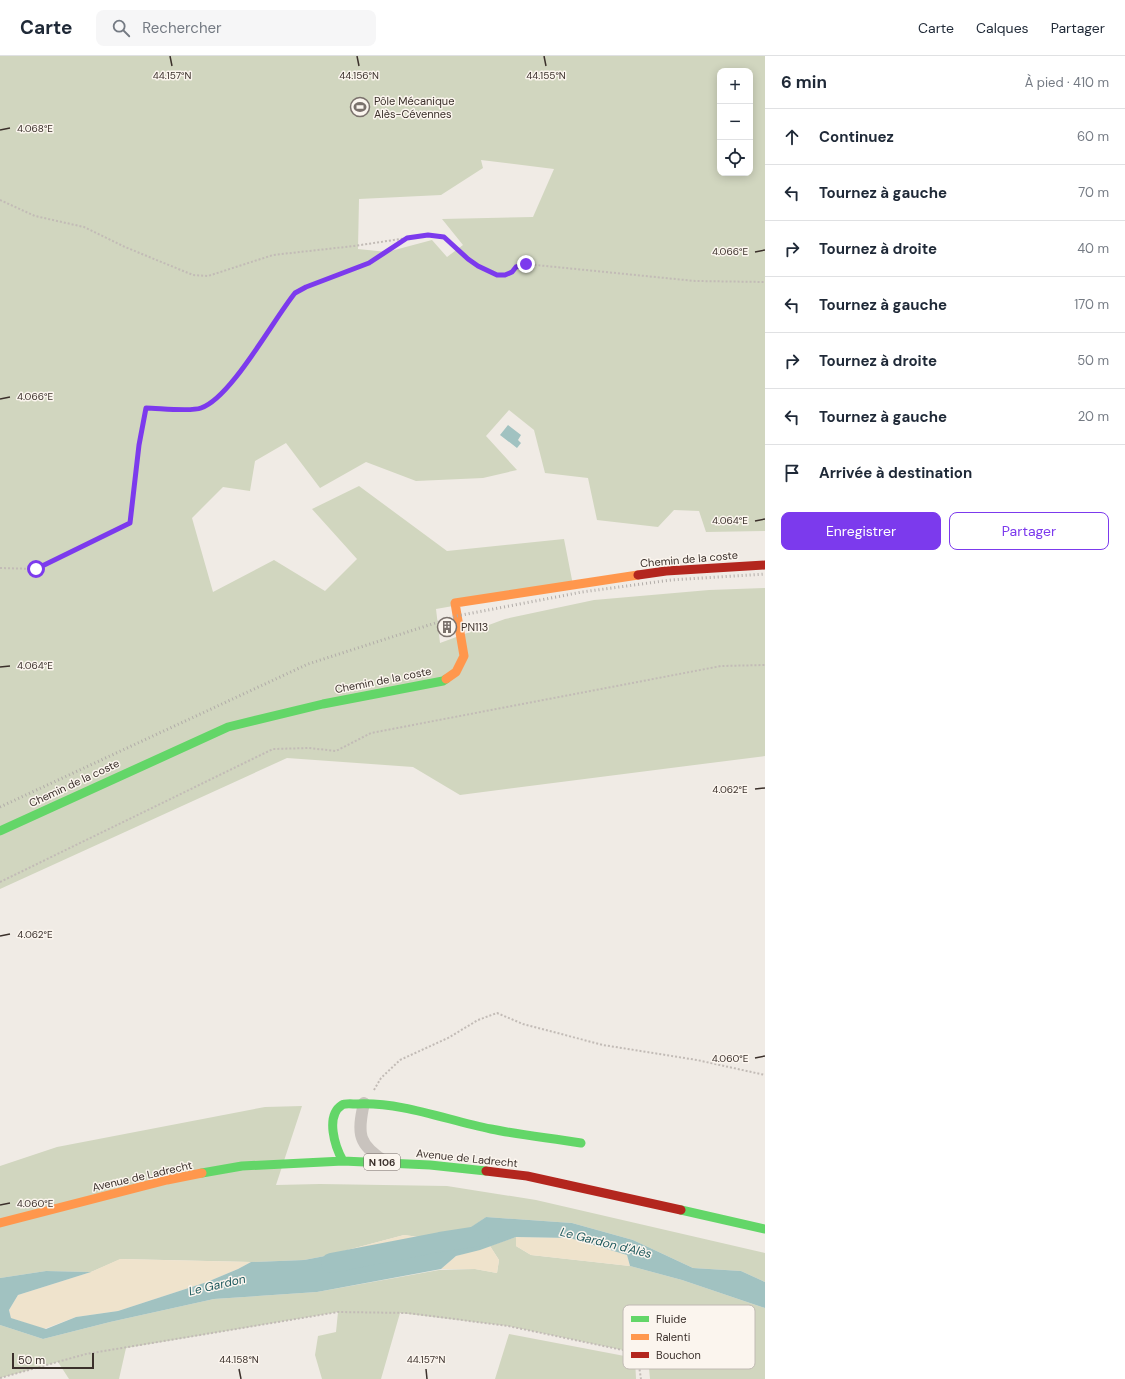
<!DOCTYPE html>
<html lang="fr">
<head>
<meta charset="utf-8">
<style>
	body { margin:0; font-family:"DM Sans",sans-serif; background:#f6f6f7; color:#1f2937 }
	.controls { position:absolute; right:12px; top:12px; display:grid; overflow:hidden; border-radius:8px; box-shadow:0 2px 10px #0003 }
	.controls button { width:36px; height:36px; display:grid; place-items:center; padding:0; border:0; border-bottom:1px solid #e0e1e3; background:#fff; color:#1f2937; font:20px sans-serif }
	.scale { position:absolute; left:12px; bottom:10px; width:82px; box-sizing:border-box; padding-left:4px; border:2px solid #3b302b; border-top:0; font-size:11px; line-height:14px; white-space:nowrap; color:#3b302b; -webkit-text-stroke:3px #fbf5ee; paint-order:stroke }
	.stop { position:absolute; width:12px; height:12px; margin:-9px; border:3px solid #7c3aed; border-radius:50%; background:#fff }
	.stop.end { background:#7c3aed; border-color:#fff; box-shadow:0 1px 4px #0008 }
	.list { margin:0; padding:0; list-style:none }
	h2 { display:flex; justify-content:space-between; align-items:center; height:52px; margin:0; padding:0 16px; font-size:17px }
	h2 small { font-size:13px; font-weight:400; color:#747a83 }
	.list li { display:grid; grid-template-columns:26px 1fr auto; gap:12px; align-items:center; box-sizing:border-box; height:56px; padding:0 16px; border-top:1px solid #e0e1e3 }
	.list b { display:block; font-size:15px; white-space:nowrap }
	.list em { font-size:13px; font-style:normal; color:#747a83 }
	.actions { display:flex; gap:8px; padding:12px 16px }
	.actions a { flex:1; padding:9px 0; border:1px solid #7c3aed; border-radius:8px; text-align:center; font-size:14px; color:#7c3aed }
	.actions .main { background:#7c3aed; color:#fff }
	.icon { flex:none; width:22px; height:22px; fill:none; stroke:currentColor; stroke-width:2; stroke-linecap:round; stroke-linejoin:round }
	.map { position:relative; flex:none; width:765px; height:1323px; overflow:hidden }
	header { display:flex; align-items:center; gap:24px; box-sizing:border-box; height:56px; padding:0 20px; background:#fff; border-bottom:1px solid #e0e1e3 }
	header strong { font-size:19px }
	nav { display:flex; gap:22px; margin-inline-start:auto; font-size:14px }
	.search { width:280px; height:36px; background:#f6f6f7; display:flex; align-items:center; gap:10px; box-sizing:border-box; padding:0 14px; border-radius:8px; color:#747a83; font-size:15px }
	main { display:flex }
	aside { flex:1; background:#fff }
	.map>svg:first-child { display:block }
</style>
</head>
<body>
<header>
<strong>Carte</strong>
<div class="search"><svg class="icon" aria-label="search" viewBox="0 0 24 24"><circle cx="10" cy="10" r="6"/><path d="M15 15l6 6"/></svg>Rechercher</div>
<nav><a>Carte</a><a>Calques</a><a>Partager</a></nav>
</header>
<main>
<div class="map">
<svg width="765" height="1323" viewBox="0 0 765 1323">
	<rect width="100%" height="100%" fill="#f0ebe5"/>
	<path fill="#d1d6bf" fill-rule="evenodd" d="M0,0H765V475L706,476L699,455L674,454L658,471L597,464L588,422L545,417L534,374L509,354L486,380L517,414L483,422L416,425L366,406L320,432L286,387L255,405L250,435L223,431L192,462L213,536L274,504L325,535L357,503L312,453L359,430L447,495L564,483L573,529L436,553L440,587L505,563L594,544L709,534L765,532V700L460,739L413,711L287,702L0,833ZM720,15H750V117H720ZM481,104L554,113L533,161L442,163L463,189L447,201L432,184L387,196L358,193L359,143L441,139L483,112Z
		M302,1050L276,1129L320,1128L447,1130L536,1144L765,1197V1226L741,1215L693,1212L633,1184L572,1167L486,1161L466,1175L426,1182L404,1179L325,1200L304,1204L251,1206L121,1203L91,1216L46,1215L0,1222V1110L57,1091L265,1051Z
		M516,1181V1190L531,1199L630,1210L682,1224L765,1252V1323H650L649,1312L637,1297L508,1270L400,1257L381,1323H322L315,1299L318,1280L336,1276L338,1256L126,1292L119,1323H69L58,1306L0,1322V1269L43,1283L110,1266L214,1243L317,1236L439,1214L475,1213L497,1217L499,1204L490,1190Z
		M509,1278L635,1302L636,1323H495Z"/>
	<path fill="#efe3cc" d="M466,1175L444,1189L387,1202L325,1200L404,1179L426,1182Z
		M516,1181L570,1182L627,1199L630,1210L531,1199L516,1190Z
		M490,1190L499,1204L497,1217L475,1213H441L456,1200Z
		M120,1203L251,1206L238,1213L207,1226L118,1255L76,1261L44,1273L11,1262L9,1254L18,1239L91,1216Z"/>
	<path fill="#a1c2c1" d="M508,369L521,379L518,384L521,387L517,392L500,379Z
		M486,1161L572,1167L633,1184L693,1212L741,1215L765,1226V1252L682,1224L630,1210L627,1199L570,1182L516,1181L480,1194L456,1200L441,1213L317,1236L214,1243L110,1266L43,1283L0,1269V1222L46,1215L91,1216L18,1239L9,1254L11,1262L46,1273L76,1261L118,1255L207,1226L238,1213L251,1206L304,1204L325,1200L387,1202L444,1189Z"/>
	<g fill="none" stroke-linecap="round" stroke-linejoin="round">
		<path stroke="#a1c2c1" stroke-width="20" d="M331,1207L440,1186L479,1180"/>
		<path stroke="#c2bbb6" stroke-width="2" stroke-dasharray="2 2" stroke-linecap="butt" d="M0,144L35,160L84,171L125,191L193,219L208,220L273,199L354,190L407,182L369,207L306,231L295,237C273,264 231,342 201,352C191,356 158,352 146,351L139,389L129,467L36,513L0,512
			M407,182L428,179L444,181L468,203L478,210L497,219H505L512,216L516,211L526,208L695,225L765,226
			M0,826L273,693L309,692L336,695L371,677L721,610L765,609
			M374,1034L381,1022L400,1004L448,982L478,964L497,957L523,968L603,989L697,1004L765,1019
			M0,1322L86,1298L338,1256L408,1257L508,1270L637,1297L641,1323"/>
		<path stroke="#c9c3be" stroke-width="12" d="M364,1047C357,1078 358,1089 386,1106"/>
		<path stroke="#63d668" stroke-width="9" d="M0,775L228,671L323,648L443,625L446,623
			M343,1105C335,1091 325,1060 342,1049C345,1047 352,1048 357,1048C403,1046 446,1064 491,1073C520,1079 551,1082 581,1087
			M202,1117L242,1110L343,1105L430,1109L486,1115
			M681,1154L765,1173"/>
		<path stroke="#ff974d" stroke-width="9" d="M446,623L456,616L464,600L455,547L638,519
			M0,1167L167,1124L202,1117"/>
		<path stroke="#b3261e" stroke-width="9" d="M638,519L666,515L765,509
			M486,1115L527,1120L681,1154"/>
		<path stroke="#b1aca8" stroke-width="3" stroke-dasharray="1 3" stroke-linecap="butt" d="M0,751L308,608L457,560L582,536L671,524L765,518"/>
	</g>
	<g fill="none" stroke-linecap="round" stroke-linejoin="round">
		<path stroke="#7c3aed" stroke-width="5" d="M36,513L130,467L139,389L146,352C158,352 191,356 201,352C231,342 273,264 295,237L306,231L369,207L407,182L428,179L444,181L468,203L478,210L497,219H505L512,216L516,211L526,208"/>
	</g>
	<path fill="none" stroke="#3b302b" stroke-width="1.5" d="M170,0L172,10M357,0L359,10M544,0L546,10M0,74L10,72M755,196L765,194M0,343L10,341M755,465L765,463M0,611L10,610M755,733L765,732M0,880L10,878M755,1002L765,1000M0,1149L10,1147M239,1313L241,1323M426,1313L427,1323"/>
	<defs>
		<g id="stadium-ring" transform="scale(1)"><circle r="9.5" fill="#fbf5ee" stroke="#7a716c" stroke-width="1.5"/><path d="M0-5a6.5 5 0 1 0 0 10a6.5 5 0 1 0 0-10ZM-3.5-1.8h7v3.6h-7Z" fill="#7a716c"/></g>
		<g id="building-ring" transform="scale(1)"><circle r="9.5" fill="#fbf5ee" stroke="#7a716c" stroke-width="1.5"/><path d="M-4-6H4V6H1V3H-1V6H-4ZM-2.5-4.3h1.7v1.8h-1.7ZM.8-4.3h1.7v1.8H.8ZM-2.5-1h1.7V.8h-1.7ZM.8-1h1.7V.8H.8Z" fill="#7a716c"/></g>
	</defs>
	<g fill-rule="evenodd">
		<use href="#stadium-ring" x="360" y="51"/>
		<use href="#building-ring" x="447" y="571"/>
	</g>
	<g text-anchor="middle" stroke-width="3" stroke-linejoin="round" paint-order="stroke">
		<rect fill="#fbf5ee" stroke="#756b66" stroke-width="1" x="364" y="1098" width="36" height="16" rx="3"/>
		<g font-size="10" font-weight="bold" fill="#3b302b">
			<text x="382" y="1110">N 106</text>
		</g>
		<g font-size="11" fill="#3b302b" stroke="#fbf5ee" text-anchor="start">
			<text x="374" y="49">Pôle Mécanique<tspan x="374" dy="13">Alès-Cévennes</tspan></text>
			<text x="461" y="575">PN113</text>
		</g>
		<g font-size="11" fill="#3b302b" stroke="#fbf5ee">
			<text transform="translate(689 503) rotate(-5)" y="4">Chemin de la coste</text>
			<text transform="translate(383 624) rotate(-11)" y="4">Chemin de la coste</text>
			<text transform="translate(74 727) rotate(-25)" y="4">Chemin de la coste</text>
			<text transform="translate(467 1102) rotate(6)" y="4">Avenue de Ladrecht</text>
			<text transform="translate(142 1120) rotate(-13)" y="4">Avenue de Ladrecht</text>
		</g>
		<g font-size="12" font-style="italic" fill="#1f5a5e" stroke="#fbf5ee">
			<text transform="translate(606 1187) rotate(14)" y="4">Le Gardon d'Alès</text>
			<text transform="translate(217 1229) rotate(-13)" y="4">Le Gardon</text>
		</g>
	</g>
	<rect x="623" y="1249" width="132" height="64" rx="6" fill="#fbf5ee" stroke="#c1bab4" stroke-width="1"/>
	<rect x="631" y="1260" width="18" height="6" fill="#63d668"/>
	<rect x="631" y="1278" width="18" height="6" fill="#ff974d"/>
	<rect x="631" y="1296" width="18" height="6" fill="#b3261e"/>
	<g font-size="11" fill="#3b302b">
		<text x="656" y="1267">Fluide</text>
		<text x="656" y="1285">Ralenti</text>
		<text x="656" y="1303">Bouchon</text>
	</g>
	<g font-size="10" text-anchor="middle" fill="#3b302b" stroke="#fbf5ee" stroke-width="3" stroke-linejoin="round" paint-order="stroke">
		<text x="172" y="23">44.157°N</text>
		<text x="359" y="23">44.156°N</text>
		<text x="546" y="23">44.155°N</text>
		<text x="35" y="76">4.068°E</text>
		<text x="730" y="199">4.066°E</text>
		<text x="35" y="344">4.066°E</text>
		<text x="730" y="468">4.064°E</text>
		<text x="35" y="613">4.064°E</text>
		<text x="730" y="737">4.062°E</text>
		<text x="35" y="882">4.062°E</text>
		<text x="730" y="1006">4.060°E</text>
		<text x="35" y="1151">4.060°E</text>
		<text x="239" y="1307">44.158°N</text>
		<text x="426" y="1307">44.157°N</text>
	</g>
</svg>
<div class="controls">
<button>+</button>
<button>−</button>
<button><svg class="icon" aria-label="locate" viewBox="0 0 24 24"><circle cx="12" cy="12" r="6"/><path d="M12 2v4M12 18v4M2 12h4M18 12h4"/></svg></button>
</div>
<div class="scale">50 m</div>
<div class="stop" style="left:36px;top:513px"></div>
<div class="stop end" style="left:526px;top:208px"></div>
</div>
<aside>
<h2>6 min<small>À pied · 410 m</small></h2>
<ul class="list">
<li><svg class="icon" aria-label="ahead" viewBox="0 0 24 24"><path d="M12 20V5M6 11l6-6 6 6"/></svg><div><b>Continuez</b></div><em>60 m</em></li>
<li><svg class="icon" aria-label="left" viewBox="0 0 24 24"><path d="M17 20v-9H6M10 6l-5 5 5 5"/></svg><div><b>Tournez à gauche</b></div><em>70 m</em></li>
<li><svg class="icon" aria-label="right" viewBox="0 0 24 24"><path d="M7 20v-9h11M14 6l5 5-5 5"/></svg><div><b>Tournez à droite</b></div><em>40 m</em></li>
<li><svg class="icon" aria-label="left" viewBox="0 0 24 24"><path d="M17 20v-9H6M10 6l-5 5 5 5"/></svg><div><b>Tournez à gauche</b></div><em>170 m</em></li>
<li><svg class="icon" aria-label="right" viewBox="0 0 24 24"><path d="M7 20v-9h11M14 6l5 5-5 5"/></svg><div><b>Tournez à droite</b></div><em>50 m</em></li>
<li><svg class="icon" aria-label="left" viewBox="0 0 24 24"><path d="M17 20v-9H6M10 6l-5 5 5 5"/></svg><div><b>Tournez à gauche</b></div><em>20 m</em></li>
<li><svg class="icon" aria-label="arrive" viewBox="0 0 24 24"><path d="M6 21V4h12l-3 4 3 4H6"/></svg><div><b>Arrivée à destination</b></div></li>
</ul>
<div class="actions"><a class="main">Enregistrer</a><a>Partager</a></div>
</aside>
</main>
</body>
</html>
